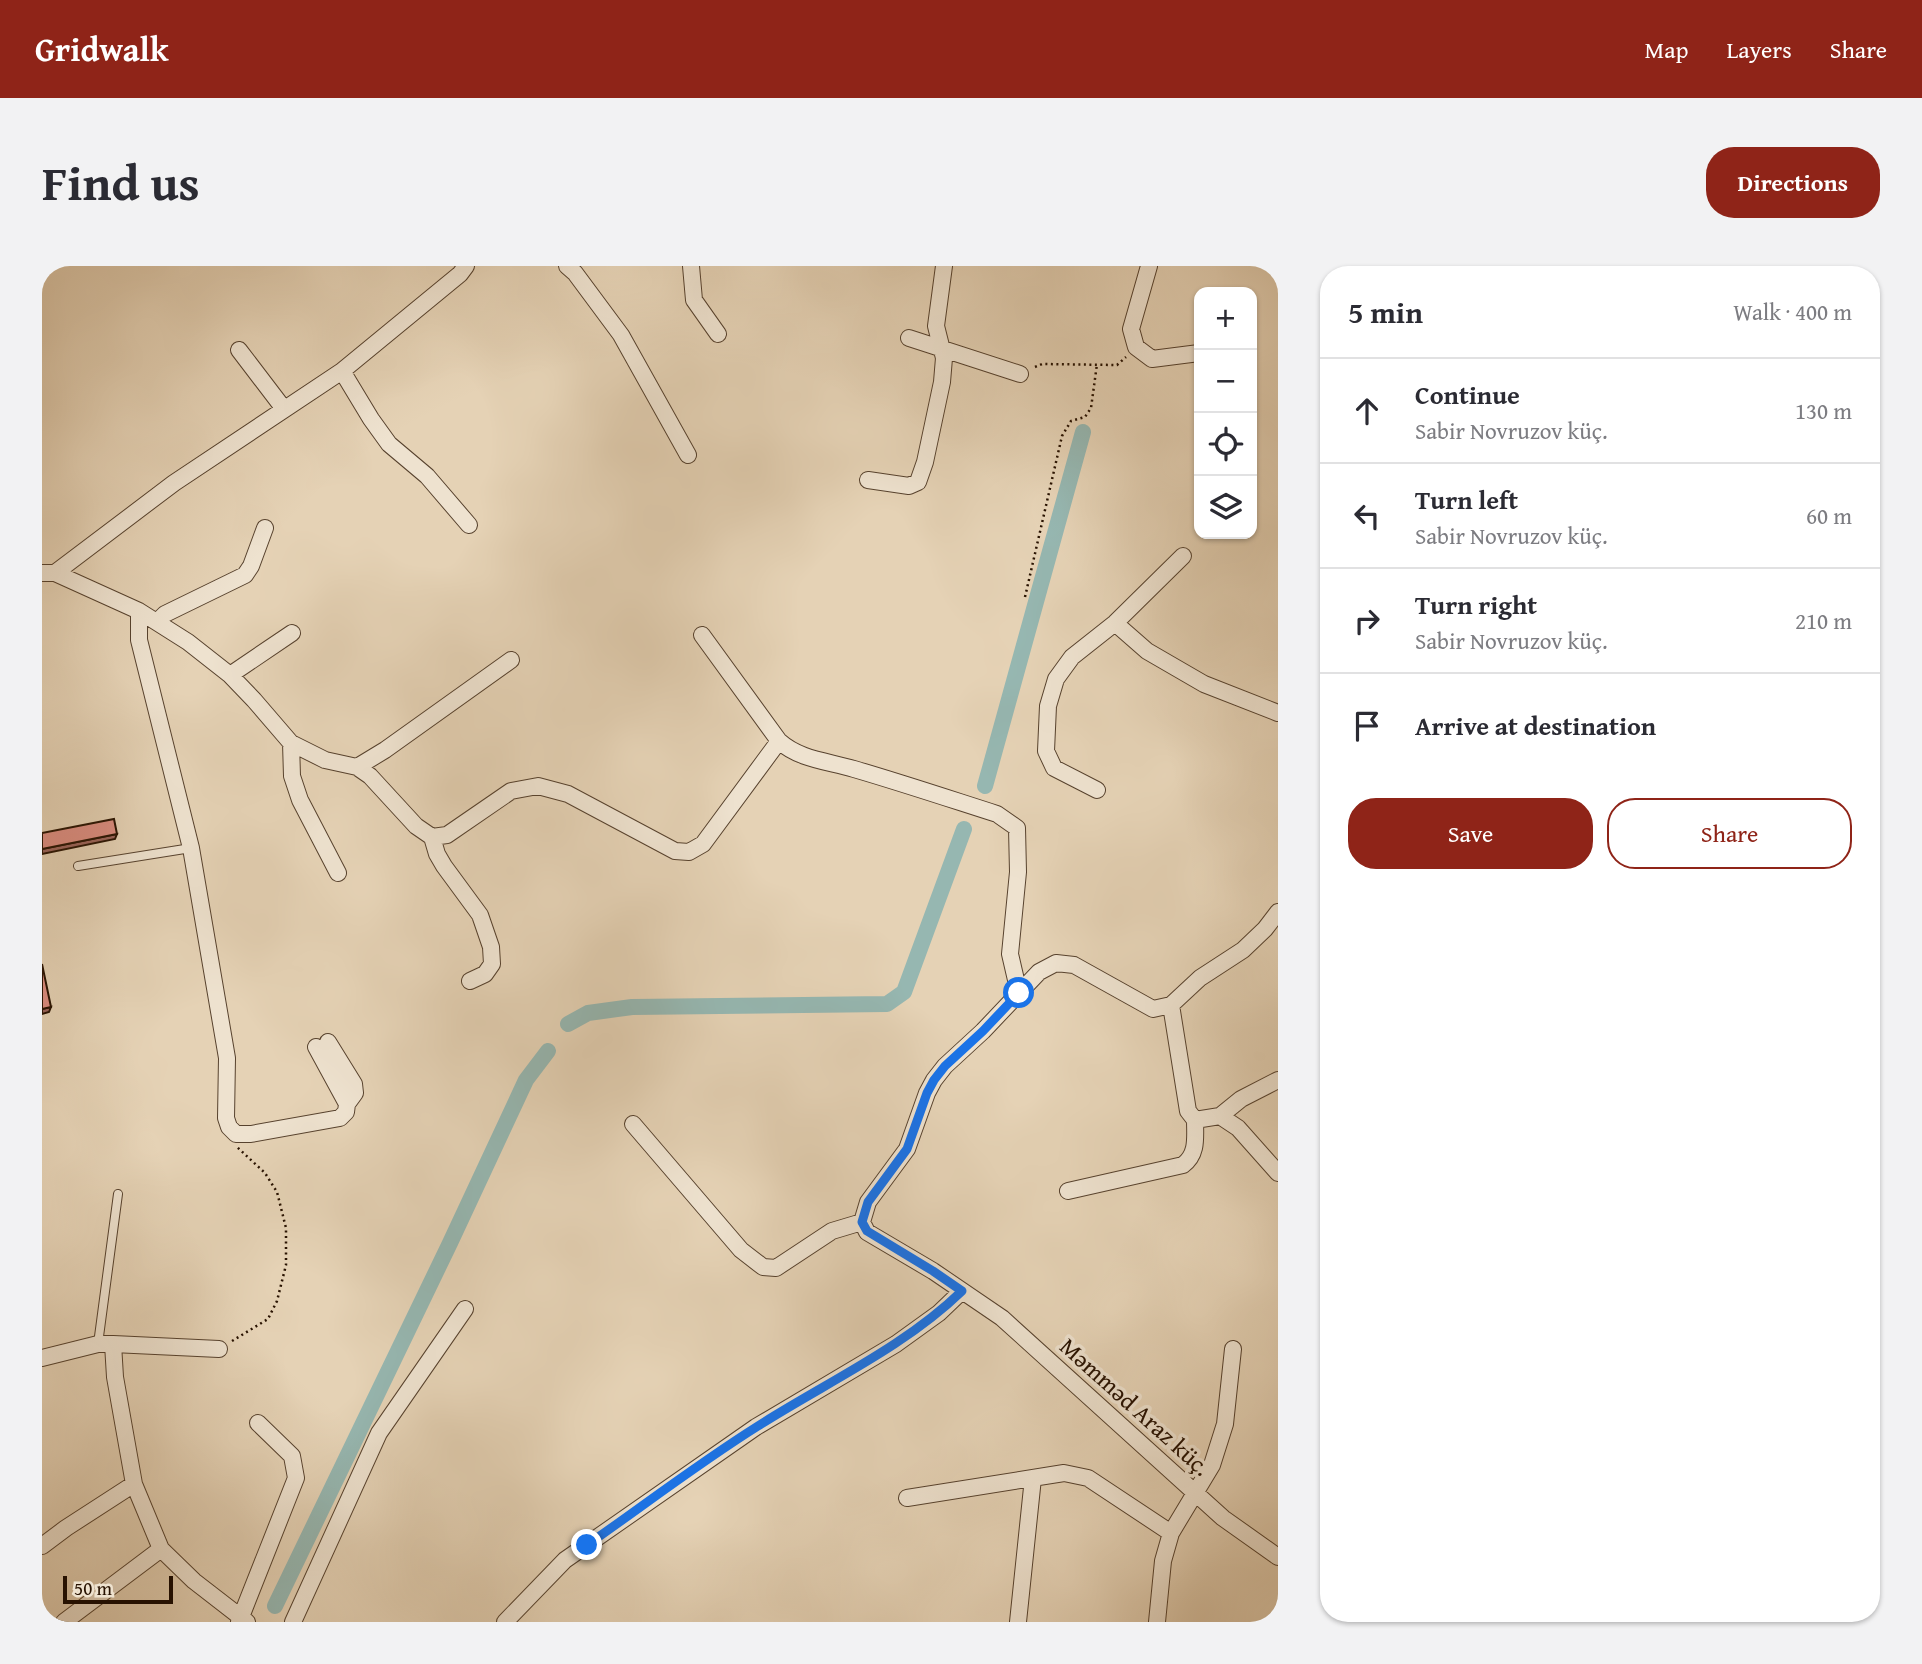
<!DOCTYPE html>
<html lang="en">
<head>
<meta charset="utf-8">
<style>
	body { margin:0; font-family:"Gentium Book Plus",serif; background:#f2f2f3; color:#2b2b33 }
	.controls { position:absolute; right:21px; top:21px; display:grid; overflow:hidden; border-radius:14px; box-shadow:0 2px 5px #0004 }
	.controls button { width:63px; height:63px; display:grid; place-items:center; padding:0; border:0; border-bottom:2px solid #e1e1e2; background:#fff; color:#2b2b33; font:35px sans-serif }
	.scale { position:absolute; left:21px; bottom:18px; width:110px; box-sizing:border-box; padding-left:7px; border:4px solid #281201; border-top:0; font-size:19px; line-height:24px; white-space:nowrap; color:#281201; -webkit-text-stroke:5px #eee2cf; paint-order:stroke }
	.stop { position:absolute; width:21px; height:21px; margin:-16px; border:5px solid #1a73e8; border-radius:50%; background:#fff }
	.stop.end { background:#1a73e8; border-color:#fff; box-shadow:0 2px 7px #0008 }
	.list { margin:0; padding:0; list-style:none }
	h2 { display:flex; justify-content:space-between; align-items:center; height:91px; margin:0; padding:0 28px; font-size:30px }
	h2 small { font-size:23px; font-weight:400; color:#7c7c81 }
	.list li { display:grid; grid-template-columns:46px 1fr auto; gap:21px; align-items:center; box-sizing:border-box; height:105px; padding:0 28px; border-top:2px solid #e1e1e2 }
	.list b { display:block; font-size:26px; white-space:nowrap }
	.list p { margin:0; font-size:23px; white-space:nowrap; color:#7c7c81 }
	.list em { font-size:23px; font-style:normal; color:#7c7c81 }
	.actions { display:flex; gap:14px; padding:21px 28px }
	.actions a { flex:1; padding:16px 0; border:2px solid #8f2418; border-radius:28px; text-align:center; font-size:24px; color:#8f2418 }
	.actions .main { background:#8f2418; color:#fff }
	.icon { flex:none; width:38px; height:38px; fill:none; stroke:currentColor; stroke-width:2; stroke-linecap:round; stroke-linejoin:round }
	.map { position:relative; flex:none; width:1236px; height:1356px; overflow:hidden; border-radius:28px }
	header { display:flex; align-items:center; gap:42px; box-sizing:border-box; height:98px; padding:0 35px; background:#8f2418; color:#fff }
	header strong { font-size:33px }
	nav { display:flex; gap:38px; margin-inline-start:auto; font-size:24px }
	.intro { display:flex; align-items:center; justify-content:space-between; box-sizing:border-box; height:168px; padding:0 42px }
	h1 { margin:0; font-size:49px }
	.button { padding:18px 32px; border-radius:28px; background:#8f2418; color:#fff; font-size:24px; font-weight:700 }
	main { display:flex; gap:42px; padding:0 42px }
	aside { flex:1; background:#fff; border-radius:28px; box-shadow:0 2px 5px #0004 }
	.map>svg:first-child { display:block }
</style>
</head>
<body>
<header>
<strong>Gridwalk</strong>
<nav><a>Map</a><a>Layers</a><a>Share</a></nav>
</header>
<div class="intro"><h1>Find us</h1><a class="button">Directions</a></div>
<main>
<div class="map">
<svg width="1236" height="1356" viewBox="0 0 1236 1356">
	<rect width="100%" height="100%" fill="#e5d2b5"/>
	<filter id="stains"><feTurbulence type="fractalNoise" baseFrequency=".00286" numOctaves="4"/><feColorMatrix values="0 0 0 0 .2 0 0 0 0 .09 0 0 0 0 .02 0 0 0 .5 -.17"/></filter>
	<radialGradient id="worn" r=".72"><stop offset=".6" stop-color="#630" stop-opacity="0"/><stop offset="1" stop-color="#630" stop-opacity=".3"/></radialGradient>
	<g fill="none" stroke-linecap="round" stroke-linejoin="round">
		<path stroke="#96b7b1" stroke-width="16" d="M943,520L1041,166
			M526,758L546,747L590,741L845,738L862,726L922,563
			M233,1340L408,977L484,814L506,785"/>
		<g stroke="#57422e" stroke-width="10">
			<path id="service" d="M36,600L149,582
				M56,1078L76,928"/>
		</g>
		<g stroke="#57422e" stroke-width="18">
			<path id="minor" d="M525,0L533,7L579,69L646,189
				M649,0L652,34L676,68
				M1107,0L1089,63L1094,81L1110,93L1157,87
				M867,72L978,108
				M197,84L242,143
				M300,105L329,153L347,178L385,210L427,259
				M826,214L867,220L876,216L883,196L900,116L902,92L894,60L902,0
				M0,307H13L132,217L300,105L418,8L424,0
				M13,307L97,345L146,376L188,409L212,434L249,477L283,494L315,501L328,510L374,560L390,571L405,569L469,525L496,520L526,528L633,585L647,586L661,578L737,475
				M97,345V374L149,582L185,792L184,852L187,861L194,868H209L298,852L304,846L305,838L274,781
				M115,356L123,348L203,309L209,300L223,262
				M1073,357L1105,385L1162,418L1236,447
				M660,369L737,475C758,494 786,495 812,503C860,517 908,533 955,548L975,562L976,606L968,688L977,727
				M188,409L250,367
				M249,477L250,510L258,534L296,607
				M315,501L343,484L469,394
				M1055,524L1012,502L1004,485L1006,440L1014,413L1030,391L1073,357L1141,290
				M390,571L395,588L402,600L438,649L449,681L450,698L443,708L428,715
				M1236,646L1223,663L1201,684L1158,712L1129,739L1111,743L1032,699L1014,697L997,706L941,765L903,800L892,814L885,827L865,883L826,936L820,956L825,966L891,1005L960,1052L1181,1252L1236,1291
				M1129,739L1146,845L1153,854L1178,850L1196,862L1236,907
				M286,776L312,818L313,827L305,838
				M1178,850L1199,833L1236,814
				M591,858L699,984L721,1001L734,1002L790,965L820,956
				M1026,925L1141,899C1156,888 1153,871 1153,854
				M71,1078L177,1083
				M0,1092L56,1078H71L73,1111L92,1218L119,1283L152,1315L205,1356
				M865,1232L1022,1207L1046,1212L1129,1267
				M0,1280L24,1262L92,1218
				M22,1356L119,1283
				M197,1356L254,1212L250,1190L216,1157
				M251,1356L337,1167L423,1043
				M463,1356L523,1294L714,1161L854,1078L897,1047L920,1025
				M976,1356L991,1212
				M1115,1356L1121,1295L1129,1267L1170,1199L1183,1158L1191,1083"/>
		</g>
		<path stroke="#281201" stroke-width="2.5" stroke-dasharray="2 3.5" stroke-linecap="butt" d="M993,101L1000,98L1075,99L1084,91
			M983,331L1020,170L1029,155L1043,151L1049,142L1055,98
			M190,1075L226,1053L235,1035L244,999V962L235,926L223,907L195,881"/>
		<use href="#service" stroke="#eee2cf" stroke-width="8"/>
		<use href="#minor" stroke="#eee2cf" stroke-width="16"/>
	</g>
	<path fill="#9a635a" stroke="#281201" stroke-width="2" d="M75,568L73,573L0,588V583Z
		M9,741L7,746L0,748V743Z"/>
	<path fill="#dc8d81" stroke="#281201" stroke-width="2" d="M72,553L75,568L0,583V567Z
		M0,698L9,741L0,743Z"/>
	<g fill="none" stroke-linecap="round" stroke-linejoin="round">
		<path stroke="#1a73e8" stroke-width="9" d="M545,1279C601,1240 657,1197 716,1160C785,1116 861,1082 920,1025L891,1005L825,965L820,956L826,936L865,883L885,827L892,814L903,800L941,765L977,727"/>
	</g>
	<g text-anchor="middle" stroke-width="7" stroke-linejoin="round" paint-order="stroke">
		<g font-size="24" fill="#281201" stroke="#eee2cf">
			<text transform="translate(1093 1141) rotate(42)" y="8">Məmməd Araz küç.</text>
		</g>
	</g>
	<rect width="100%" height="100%" filter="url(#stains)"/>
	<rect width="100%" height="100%" fill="url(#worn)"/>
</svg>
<div class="controls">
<button>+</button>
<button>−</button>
<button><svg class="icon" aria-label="locate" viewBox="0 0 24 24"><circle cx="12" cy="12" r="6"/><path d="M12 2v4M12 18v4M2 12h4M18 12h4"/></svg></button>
<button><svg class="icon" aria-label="layers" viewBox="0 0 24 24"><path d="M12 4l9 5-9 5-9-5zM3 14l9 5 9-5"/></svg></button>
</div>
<div class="scale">50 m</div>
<div class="stop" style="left:977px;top:727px"></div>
<div class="stop end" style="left:545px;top:1279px"></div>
</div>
<aside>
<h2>5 min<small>Walk · 400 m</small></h2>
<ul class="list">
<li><svg class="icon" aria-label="ahead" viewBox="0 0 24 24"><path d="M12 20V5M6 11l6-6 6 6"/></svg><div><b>Continue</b><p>Sabir Novruzov küç.</p></div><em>130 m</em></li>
<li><svg class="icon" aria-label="left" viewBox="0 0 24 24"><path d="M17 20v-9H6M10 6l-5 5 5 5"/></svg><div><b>Turn left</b><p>Sabir Novruzov küç.</p></div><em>60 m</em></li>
<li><svg class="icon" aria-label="right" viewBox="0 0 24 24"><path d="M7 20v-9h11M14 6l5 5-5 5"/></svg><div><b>Turn right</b><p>Sabir Novruzov küç.</p></div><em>210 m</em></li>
<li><svg class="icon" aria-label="arrive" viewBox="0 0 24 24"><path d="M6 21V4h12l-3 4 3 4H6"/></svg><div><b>Arrive at destination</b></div></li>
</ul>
<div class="actions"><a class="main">Save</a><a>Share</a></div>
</aside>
</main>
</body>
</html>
